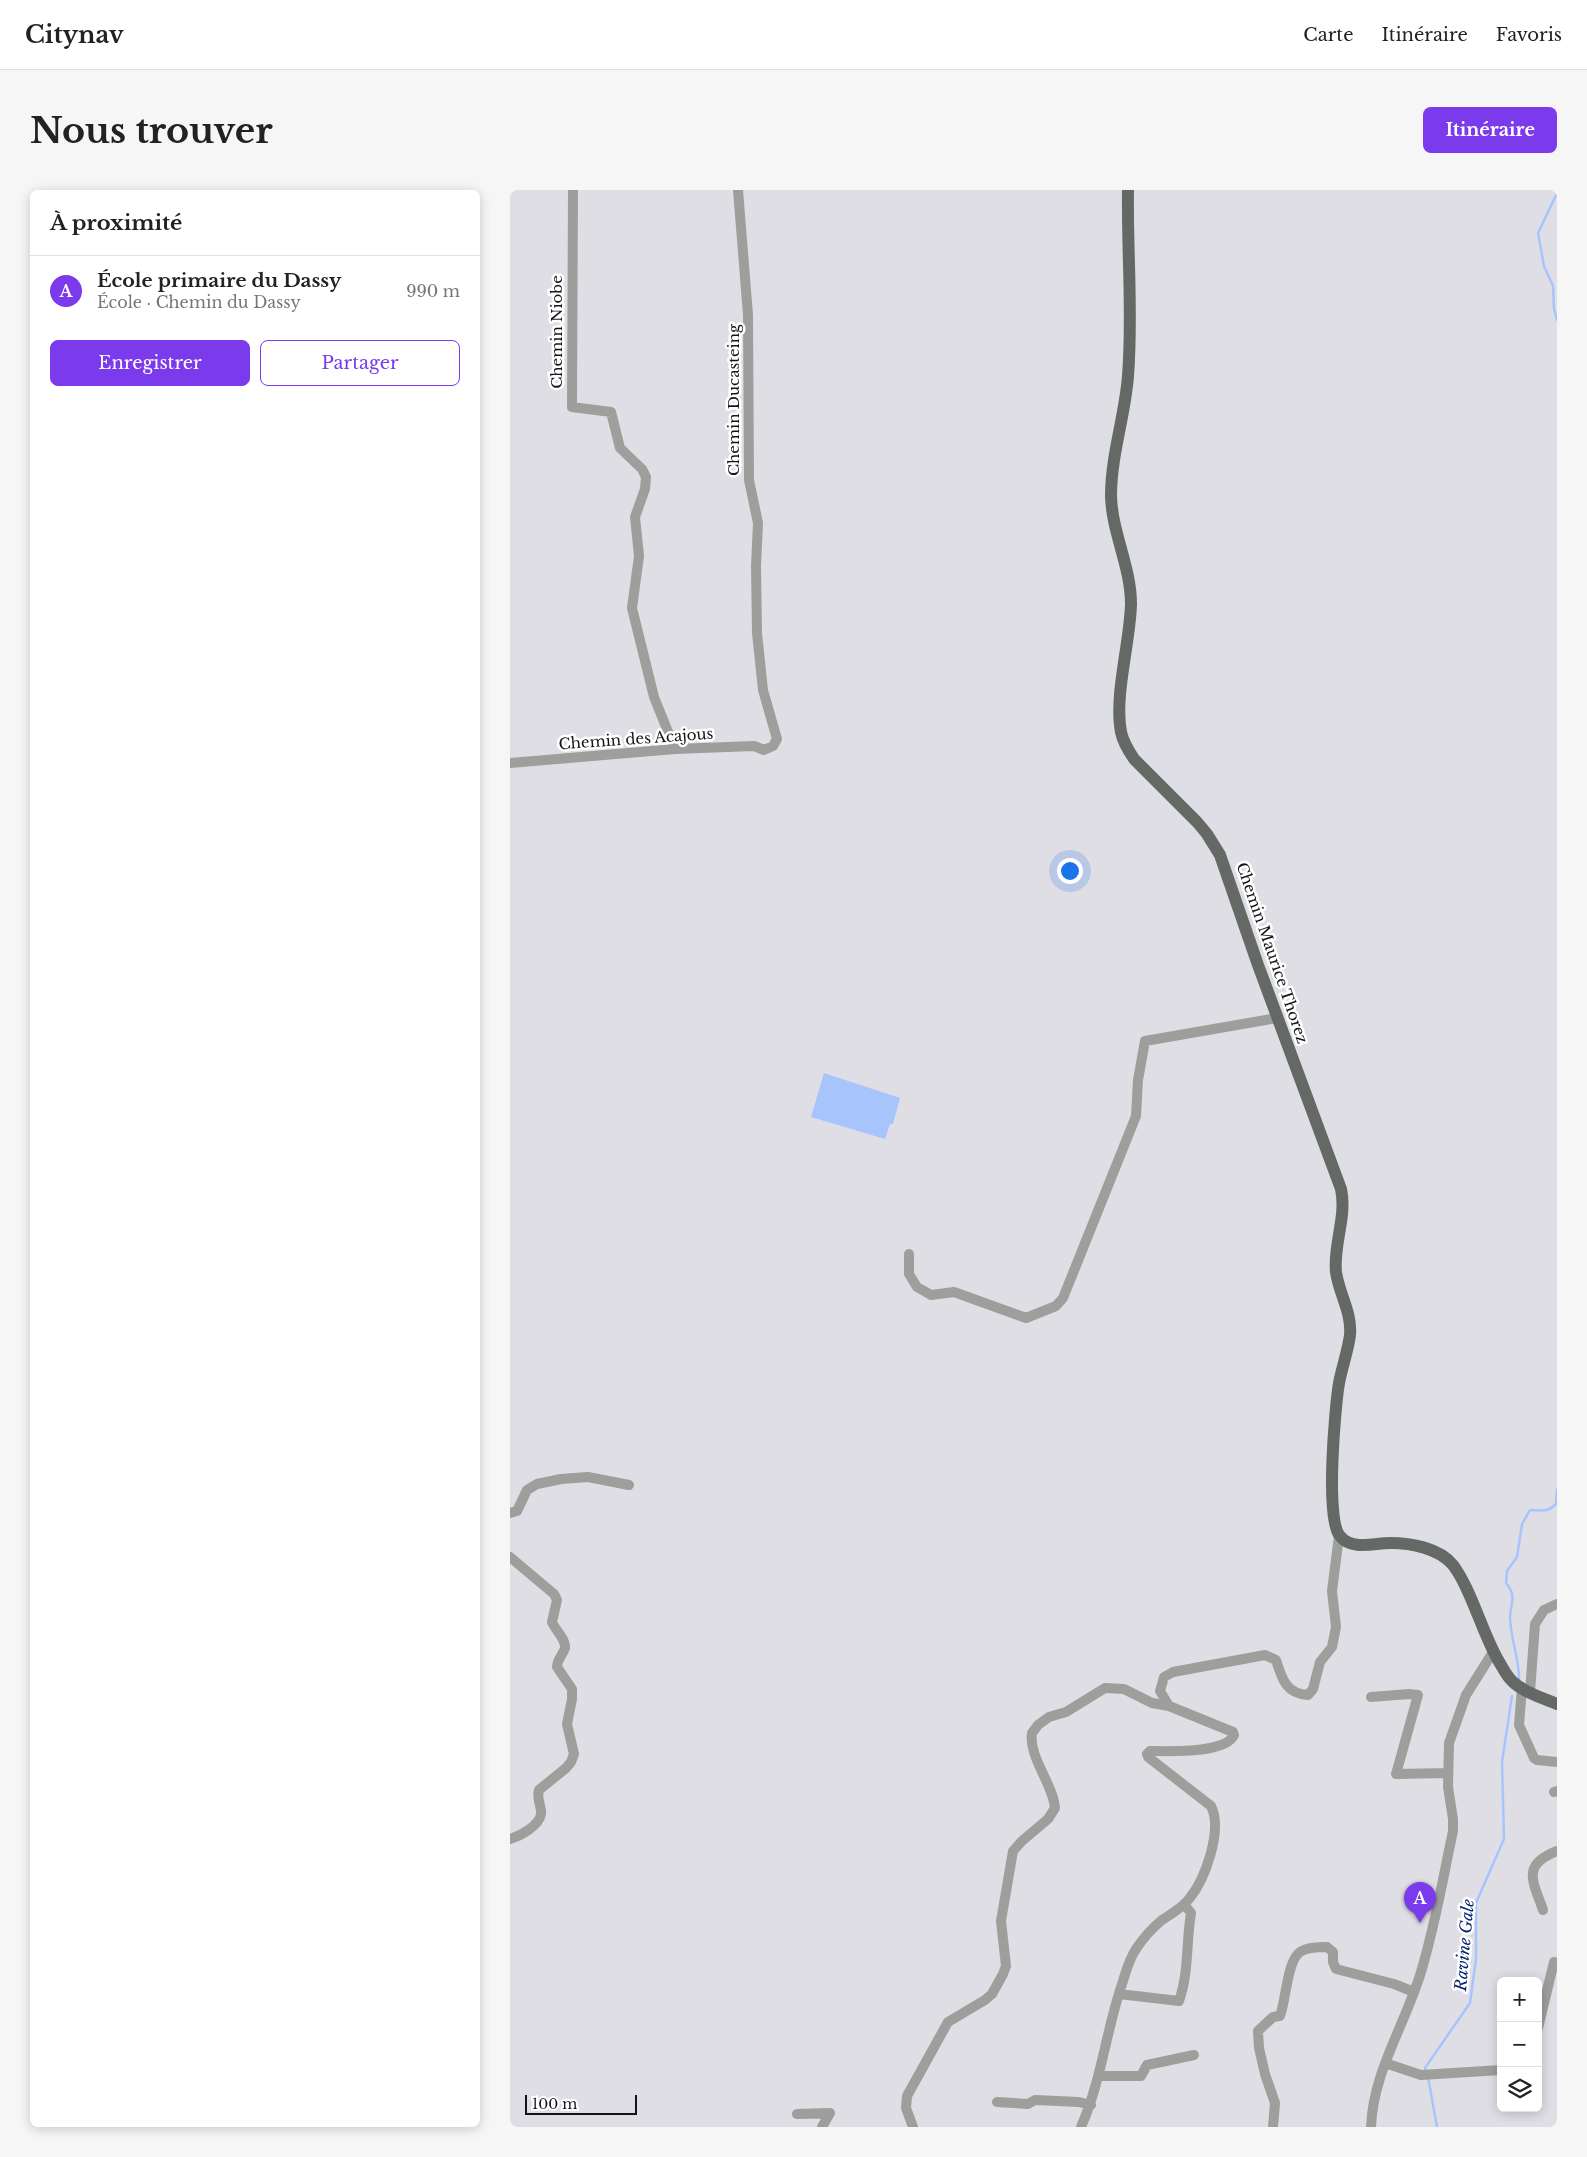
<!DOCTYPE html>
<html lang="fr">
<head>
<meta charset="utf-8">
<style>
	body { margin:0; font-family:"Libre Baskerville",serif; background:#f6f6f6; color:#222 }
	.controls { position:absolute; right:15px; bottom:15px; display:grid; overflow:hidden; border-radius:8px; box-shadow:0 2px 12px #0003 }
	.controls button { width:45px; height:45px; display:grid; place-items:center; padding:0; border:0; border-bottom:1px solid #e0e0e0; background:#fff; color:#222; font:25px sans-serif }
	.scale { position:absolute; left:15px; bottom:12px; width:112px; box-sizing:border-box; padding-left:5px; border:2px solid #151417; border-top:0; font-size:14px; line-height:18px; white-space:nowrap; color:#151417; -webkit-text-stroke:4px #fff; paint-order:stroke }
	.you { position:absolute; left:559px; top:680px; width:18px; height:18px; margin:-12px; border:4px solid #fff; border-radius:50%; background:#1a73e8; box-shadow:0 0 0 8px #1a73e833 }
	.badge { display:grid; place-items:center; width:32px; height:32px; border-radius:50%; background:#7c3aed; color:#fff; font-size:16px; font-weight:700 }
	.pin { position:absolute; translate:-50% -41px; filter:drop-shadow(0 1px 2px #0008) }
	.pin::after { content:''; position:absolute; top:26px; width:18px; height:15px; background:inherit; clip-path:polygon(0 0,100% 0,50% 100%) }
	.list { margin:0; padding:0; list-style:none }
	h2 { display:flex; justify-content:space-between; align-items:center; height:65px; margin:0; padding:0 20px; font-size:21px }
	h2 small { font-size:16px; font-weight:400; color:#767676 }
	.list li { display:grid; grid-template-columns:32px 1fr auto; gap:15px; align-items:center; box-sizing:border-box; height:70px; padding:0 20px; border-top:1px solid #e0e0e0 }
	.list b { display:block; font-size:19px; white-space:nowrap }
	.list p { margin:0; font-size:16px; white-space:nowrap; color:#767676 }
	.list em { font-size:16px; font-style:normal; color:#767676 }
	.actions { display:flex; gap:10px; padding:15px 20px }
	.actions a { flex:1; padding:11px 0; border:1px solid #7c3aed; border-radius:8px; text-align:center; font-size:18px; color:#7c3aed }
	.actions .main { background:#7c3aed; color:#fff }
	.icon { flex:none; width:28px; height:28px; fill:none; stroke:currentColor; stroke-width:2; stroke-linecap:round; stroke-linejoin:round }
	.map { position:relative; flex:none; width:1047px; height:1937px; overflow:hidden; border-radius:8px }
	header { display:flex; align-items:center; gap:30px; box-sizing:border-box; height:70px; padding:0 25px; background:#fff; border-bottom:1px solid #e0e0e0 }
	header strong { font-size:24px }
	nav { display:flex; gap:28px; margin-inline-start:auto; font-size:18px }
	.intro { display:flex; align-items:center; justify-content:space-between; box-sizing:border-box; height:120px; padding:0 30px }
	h1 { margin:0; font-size:35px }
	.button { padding:12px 22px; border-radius:8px; background:#7c3aed; color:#fff; font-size:18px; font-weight:700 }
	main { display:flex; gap:30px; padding:0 30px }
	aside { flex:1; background:#fff; border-radius:8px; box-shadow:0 2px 12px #0003 }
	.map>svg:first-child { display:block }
</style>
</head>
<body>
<header>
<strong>Citynav</strong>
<nav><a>Carte</a><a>Itinéraire</a><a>Favoris</a></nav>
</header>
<div class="intro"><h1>Nous trouver</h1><a class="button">Itinéraire</a></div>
<main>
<aside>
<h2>À proximité<small></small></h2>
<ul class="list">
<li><span class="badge">A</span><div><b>École primaire du Dassy</b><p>École · Chemin du Dassy</p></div><em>990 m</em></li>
</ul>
<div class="actions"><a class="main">Enregistrer</a><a>Partager</a></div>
</aside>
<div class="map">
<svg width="1047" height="1937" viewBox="0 0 1047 1937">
	<rect width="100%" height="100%" fill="#e0dee5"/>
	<path fill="#a7c4fd" d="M314,883L390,908L383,934H380L375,949L301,927Z"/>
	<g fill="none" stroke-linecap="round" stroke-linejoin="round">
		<path stroke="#a7c4fd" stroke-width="2.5" d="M1047,3L1028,43L1034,76L1043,96L1044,119L1047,130
			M1009,1492C1010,1469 1000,1449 1000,1426C1001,1412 1007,1406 996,1393L997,1381L1007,1367L1012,1334L1020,1320C1031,1320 1037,1323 1046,1314L1047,1299
			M916,1882L915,1878L960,1813L966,1769V1713L994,1649L992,1572L1002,1506
			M918,1887L927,1937"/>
		<path stroke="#9d9f9c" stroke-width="10" d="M63,0L62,217L101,222L110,258L132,279L136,287L135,299L125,327L129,366L122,418L144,507L165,559
			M0,573L165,559L244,556L254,560L263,556L267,549L253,500L247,443L246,376L248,333L239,290L238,125L228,0
			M399,1064V1084L407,1097L421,1105L444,1102L516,1128L546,1116L553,1108L626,926L628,890L635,851L767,828
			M0,1323L7,1321L17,1300L27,1294L51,1289L78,1287L119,1295
			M0,1367L44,1404L47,1410L42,1432C45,1440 56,1449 55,1458C53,1465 47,1469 47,1477L62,1499V1509L57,1534L64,1564L61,1572L56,1578L29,1600C26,1609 32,1616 31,1624C29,1636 10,1646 0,1649
			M1012,1498L1009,1535L1024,1568L1027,1570L1047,1572
			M1020,1502L1025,1434L1034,1420L1047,1414
			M861,1507L899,1504L908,1505L886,1584L938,1583
			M1044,1602L1047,1601
			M1033,1720C1023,1691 1011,1675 1047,1661
			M609,1804L669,1811C679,1783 676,1753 681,1723L674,1714
			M1028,1838L1044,1772
			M875,1873L911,1885L991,1880
			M588,1886H631L637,1875L684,1865
			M487,1912L518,1914L525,1910L569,1912L581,1915
			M287,1924L320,1923L312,1937
			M403,1937L396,1918L397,1906L438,1832L475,1810L482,1804L493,1784L496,1776L491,1731L503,1661L512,1651L538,1629L545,1618C543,1594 518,1566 522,1543L528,1535L539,1527L556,1522L595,1498L614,1499L642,1513L659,1516
			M571,1937C591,1892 596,1841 612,1794C616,1782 619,1769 626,1759C634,1747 641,1739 652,1730C661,1724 672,1718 679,1709C695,1690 713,1640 701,1616L638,1567L637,1564L640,1561C659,1561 715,1564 724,1545L723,1542L659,1516L650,1501L654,1487L663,1482L755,1465L766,1470C772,1489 776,1504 798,1505L803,1499L810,1472L822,1457L826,1437L822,1401L829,1346
			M763,1937L765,1913L755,1884L749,1858L748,1841L763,1827L770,1826C776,1811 777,1771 790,1762C797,1757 809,1757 817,1757L823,1762V1772L826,1779L884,1794L904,1802
			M861,1937C863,1882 895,1835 911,1782C925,1736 933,1688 943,1641V1629L938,1597L939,1553L956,1505L983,1462"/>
		<path stroke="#656965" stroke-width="12" d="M618,0C617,62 623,124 618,186C615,226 601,265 601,306C602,343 621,377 621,414C620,453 604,506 611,542C613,552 618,560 624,569L687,632L697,644L710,665L748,775L831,999C837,1027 823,1055 826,1082C829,1104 842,1122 840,1145C838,1161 832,1177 829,1193C825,1217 815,1330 830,1346C842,1361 864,1353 880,1353C901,1353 929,1358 943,1375C961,1399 972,1442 988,1470C993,1478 996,1486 1003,1492C1015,1503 1033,1508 1047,1514"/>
	</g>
	<g text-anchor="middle" stroke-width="5" stroke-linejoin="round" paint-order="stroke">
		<g font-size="15" fill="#151417" stroke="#fff">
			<text transform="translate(47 142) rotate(-90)" y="5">Chemin Niobe</text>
			<text transform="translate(224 210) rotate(-90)" y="5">Chemin Ducasteing</text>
			<text transform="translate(126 549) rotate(-4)" y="5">Chemin des Acajous</text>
			<text transform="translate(762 763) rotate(71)" y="5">Chemin Maurice Thorez</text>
		</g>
		<g font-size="16" font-style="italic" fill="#062270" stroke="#fff">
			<text transform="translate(954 1755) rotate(-85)" y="6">Ravine Gale</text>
		</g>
	</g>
</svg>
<div class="controls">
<button>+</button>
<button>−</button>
<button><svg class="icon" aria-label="layers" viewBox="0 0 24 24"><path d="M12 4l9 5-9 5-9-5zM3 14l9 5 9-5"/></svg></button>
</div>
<div class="scale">100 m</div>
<div class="you"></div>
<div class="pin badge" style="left:910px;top:1733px">A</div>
</div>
</main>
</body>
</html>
